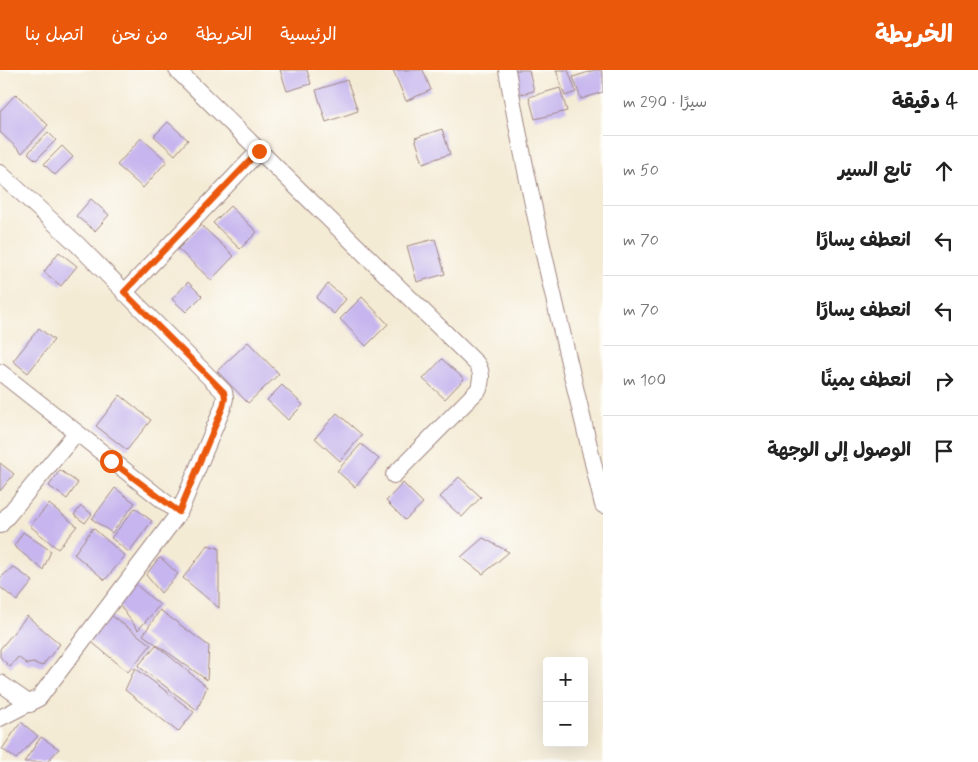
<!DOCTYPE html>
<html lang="ar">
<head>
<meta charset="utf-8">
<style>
	body { margin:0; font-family:Mynerve,"Playpen Sans Arabic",sans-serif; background:#f2f2f2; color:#222; direction:rtl }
	.controls { position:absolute; right:15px; bottom:15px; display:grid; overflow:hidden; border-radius:5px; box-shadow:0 5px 20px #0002 }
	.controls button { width:45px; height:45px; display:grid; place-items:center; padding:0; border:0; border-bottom:1px solid #e0e0e0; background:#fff; color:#222; font:25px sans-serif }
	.stop { position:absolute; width:15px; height:15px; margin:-11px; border:4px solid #ea580c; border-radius:50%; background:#fff }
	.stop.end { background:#ea580c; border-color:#fff; box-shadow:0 1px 5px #0008 }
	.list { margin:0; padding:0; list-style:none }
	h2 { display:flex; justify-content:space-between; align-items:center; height:65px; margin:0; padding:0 20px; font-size:21px }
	h2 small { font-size:16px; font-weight:400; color:#767676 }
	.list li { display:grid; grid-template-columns:32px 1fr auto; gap:15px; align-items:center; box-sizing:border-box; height:70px; padding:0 20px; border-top:1px solid #e0e0e0 }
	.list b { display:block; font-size:19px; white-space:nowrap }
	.list em { font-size:16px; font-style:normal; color:#767676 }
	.icon { flex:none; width:28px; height:28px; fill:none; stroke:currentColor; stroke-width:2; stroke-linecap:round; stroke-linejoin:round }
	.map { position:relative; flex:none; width:603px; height:692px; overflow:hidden; direction:ltr }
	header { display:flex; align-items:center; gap:30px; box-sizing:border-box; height:70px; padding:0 25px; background:#ea580c; color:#fff }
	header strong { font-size:24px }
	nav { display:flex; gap:28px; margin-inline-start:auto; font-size:18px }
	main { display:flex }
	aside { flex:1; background:#fff }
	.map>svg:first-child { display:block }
</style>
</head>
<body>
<header>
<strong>الخريطة</strong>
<nav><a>الرئيسية</a><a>الخريطة</a><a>من نحن</a><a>اتصل بنا</a></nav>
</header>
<main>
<aside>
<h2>4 دقيقة<small>سيرًا · 290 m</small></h2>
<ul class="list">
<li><svg class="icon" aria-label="ahead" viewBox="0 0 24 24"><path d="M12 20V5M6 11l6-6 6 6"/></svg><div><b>تابع السير</b></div><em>50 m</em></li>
<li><svg class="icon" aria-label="left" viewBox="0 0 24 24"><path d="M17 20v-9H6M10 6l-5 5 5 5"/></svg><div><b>انعطف يسارًا</b></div><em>70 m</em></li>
<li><svg class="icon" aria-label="left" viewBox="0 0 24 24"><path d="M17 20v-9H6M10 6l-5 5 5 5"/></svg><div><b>انعطف يسارًا</b></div><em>70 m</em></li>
<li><svg class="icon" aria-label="right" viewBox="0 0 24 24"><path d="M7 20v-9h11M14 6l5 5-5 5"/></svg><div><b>انعطف يمينًا</b></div><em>100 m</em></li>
<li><svg class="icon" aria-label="arrive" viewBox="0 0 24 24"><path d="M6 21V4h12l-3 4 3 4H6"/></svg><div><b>الوصول إلى الوجهة</b></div></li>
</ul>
</aside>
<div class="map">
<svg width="603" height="692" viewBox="0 0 603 692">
	<rect width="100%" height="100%" fill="#fdfcf7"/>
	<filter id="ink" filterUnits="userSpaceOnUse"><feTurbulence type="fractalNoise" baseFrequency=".02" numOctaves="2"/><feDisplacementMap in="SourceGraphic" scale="10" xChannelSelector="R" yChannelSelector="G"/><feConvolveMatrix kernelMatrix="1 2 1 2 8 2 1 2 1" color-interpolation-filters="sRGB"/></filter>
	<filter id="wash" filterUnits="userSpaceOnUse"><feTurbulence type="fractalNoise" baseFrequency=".0096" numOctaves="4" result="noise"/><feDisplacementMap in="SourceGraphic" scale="20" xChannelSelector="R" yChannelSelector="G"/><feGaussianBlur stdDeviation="1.12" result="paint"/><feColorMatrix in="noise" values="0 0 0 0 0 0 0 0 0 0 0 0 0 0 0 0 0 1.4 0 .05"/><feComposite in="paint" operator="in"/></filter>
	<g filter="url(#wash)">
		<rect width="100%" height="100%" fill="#f4ebd5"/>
		<g id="blocks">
			<path fill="#c6b5ee" d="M280,0H307L311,14L287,21Z
				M393,0H423L431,20L406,31Z
				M510,0H529L534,21L516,25Z
				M556,0H568L576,22L565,26Z
				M595,0H601L603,5V22L581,29L573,7Z
				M347,10L358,41L326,52L316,20Z
				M560,18L567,41L535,49L529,27Z
				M16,24L48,55L22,83L0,62V41Z
				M168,52L188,70L175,85L154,66Z
				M442,59L450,84L423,93L415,68Z
				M48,62L56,70L36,90L28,83Z
				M141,68L167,91L143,118L117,95Z
				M62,76L73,87L55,105L44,94Z
				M91,129L109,145L95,161L76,146Z
				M230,136L257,162L240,179L213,153Z
				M201,155L234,186L211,210L178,179Z
				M435,169L445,204L417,212L407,176Z
				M59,182L77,196L61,216L44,202Z
				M188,212L202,226L186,242L172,229Z
				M328,214L346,229L334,244L316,228Z
				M362,227L388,254L366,276L340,249Z
				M39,258L54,270L28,303L13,291Z
				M248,272L279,304L248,333L217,301Z
				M442,289L464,309L445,329L423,309Z
				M282,315L303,335L288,350L267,330Z
				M120,325L151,350L127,380L96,356Z
				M337,343L362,365L340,391L315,368Z
				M361,374L379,389L355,417L337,401Z
				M0,393L14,404L0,421Z
				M60,400L78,413L67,429L49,416Z
				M459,407L481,427L462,447L440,427Z
				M403,413L423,433L405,450L386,431Z
				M115,418L135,433L112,463L92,449Z
				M49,434L77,456L58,479L30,456Z
				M81,436L92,444L85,453L74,445Z
				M135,438L152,451L129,482L111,468Z
				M93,458L125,486L105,510L74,484Z
				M23,462L51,481L43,500L14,476Z
				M483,468L509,482L483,504L461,487Z
				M208,475L219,478V538L183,508Z
				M161,488L178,504L161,523L146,505L158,489Z
				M13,497L33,511L17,531L0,517V508Z
				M134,513L160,535L138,560L118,533Z
				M160,540L209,576L207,610L143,565Z
				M111,545L151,575L128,602L88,569Z
				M27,546L60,574L42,596L34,593L27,594L18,587L10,597L0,587V579Z
				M156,575L207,617L197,640L138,596Z
				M135,598L194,642L178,662L125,620Z
				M21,652L38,666L16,689L2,679Z
				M41,667L59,679L47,692H24Z"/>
		</g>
	</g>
	<g filter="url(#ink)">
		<use href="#blocks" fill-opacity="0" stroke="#9f8580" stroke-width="1"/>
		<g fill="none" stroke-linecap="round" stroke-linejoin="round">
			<g stroke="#9f8580" stroke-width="18">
				<path id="minor" d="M177,0L477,294C483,303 481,310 479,319L394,405
					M507,0C532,146 569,290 603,435
					M0,103L77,174L224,322L225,328L223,337L179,443L39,628L0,648
					M124,223L259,81
					M0,302L179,443
					M0,455L76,363
					M0,613L30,634"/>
			</g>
			<use href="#minor" stroke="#fff" stroke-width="16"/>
		</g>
	</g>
	<g fill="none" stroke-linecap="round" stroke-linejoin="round" filter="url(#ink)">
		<path stroke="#ea580c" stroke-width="6" d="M111,391L179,442L223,337L225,328L224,322L124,222L259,81"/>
	</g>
</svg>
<div class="controls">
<button>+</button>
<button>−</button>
</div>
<div class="stop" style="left:111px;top:391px"></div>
<div class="stop end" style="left:259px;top:81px"></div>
</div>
</main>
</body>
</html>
